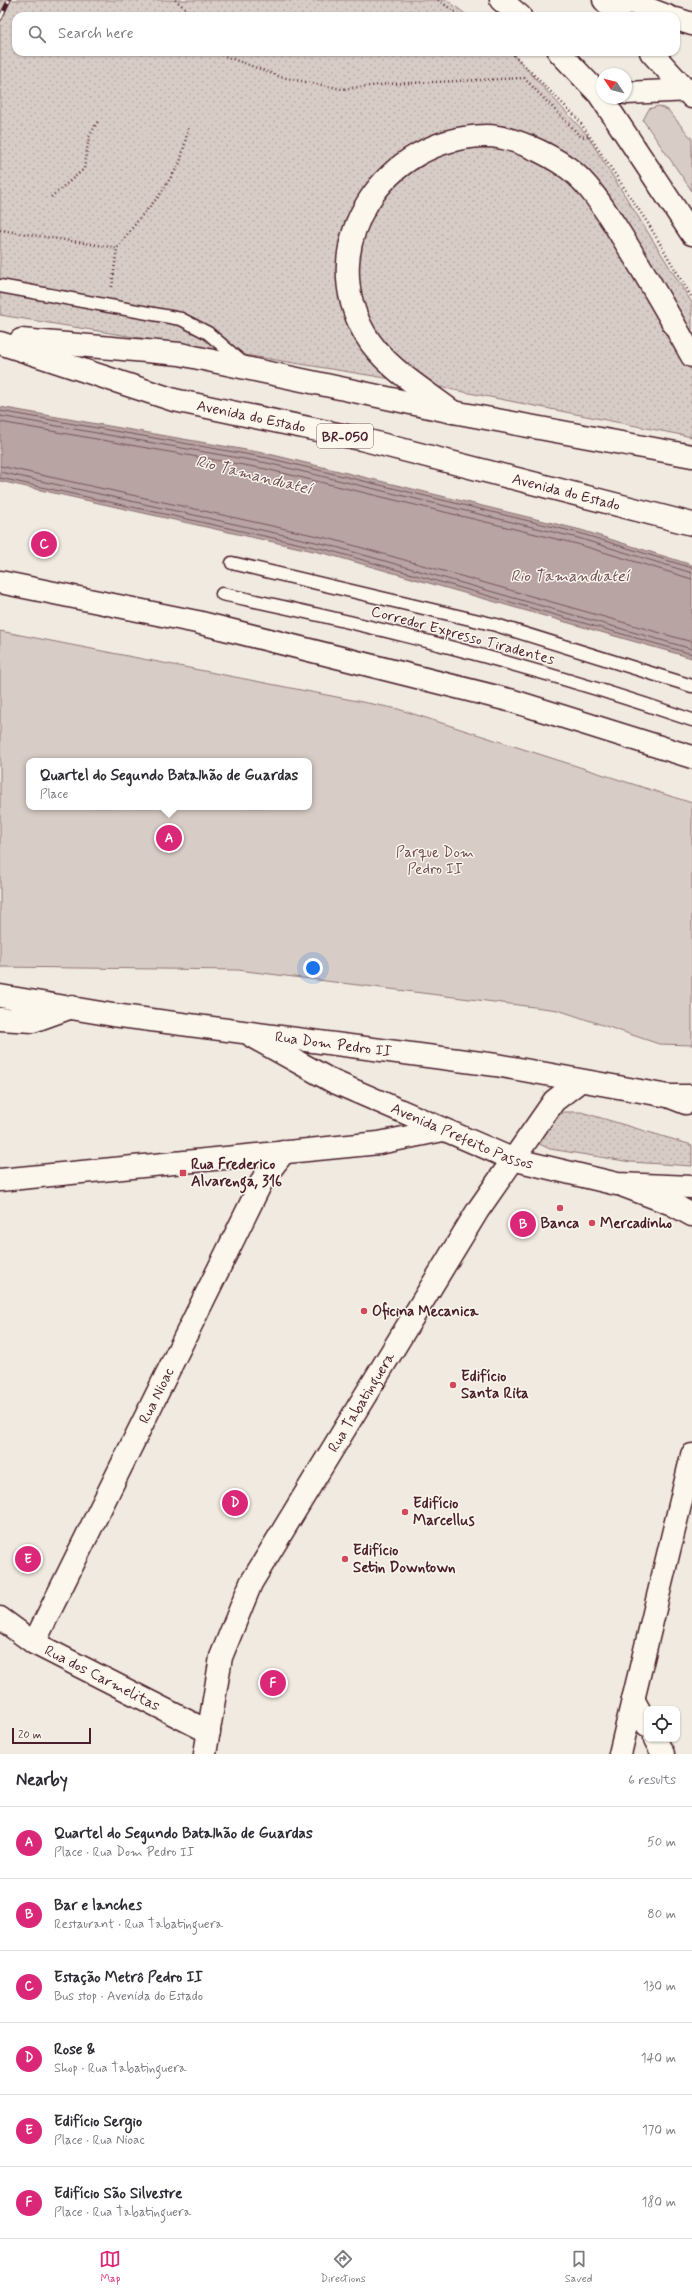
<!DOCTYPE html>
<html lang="en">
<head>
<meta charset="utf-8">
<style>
	body { margin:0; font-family:Mynerve,sans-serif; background:#f7f7f7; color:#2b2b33 }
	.controls { position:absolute; right:12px; bottom:12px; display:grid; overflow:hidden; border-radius:8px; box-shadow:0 1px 3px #0004 }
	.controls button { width:36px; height:36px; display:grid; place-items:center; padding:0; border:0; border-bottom:1px solid #e1e1e2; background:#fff; color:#2b2b33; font:20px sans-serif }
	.compass { position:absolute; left:596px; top:68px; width:36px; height:36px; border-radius:50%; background:#fff; box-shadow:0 1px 3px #0004; rotate:305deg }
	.scale { position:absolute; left:12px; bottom:10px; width:79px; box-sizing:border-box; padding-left:4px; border:2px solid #4a1f2b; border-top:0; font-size:11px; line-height:14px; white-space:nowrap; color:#4a1f2b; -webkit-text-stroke:3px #fbf7ec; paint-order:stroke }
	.you { position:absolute; left:313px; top:968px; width:14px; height:14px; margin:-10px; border:3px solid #fff; border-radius:50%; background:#1a73e8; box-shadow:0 0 0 6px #1a73e833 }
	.badge { display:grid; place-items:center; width:26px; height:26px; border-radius:50%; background:#db2777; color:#fff; font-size:13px; font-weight:700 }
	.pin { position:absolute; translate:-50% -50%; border:2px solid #fff; box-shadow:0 1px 4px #0006 }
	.popup { position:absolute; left:26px; top:758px; width:286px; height:52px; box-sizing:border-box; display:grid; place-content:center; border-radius:8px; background:#fff; filter:drop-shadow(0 1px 3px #0005); font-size:13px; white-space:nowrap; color:#7c7c81 }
	.popup b { font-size:15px; color:#2b2b33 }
	.popup::after { content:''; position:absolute; left:50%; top:100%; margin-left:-8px; border:8px solid transparent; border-top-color:#fff }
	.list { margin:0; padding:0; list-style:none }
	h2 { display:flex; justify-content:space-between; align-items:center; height:52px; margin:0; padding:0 16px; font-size:17px }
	h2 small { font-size:13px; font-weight:400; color:#7c7c81 }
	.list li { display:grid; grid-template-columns:26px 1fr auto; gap:12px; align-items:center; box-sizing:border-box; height:72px; padding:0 16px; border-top:1px solid #e1e1e2 }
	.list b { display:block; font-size:15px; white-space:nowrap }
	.list p { margin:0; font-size:13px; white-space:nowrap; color:#7c7c81 }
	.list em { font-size:13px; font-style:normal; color:#7c7c81 }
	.icon { flex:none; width:22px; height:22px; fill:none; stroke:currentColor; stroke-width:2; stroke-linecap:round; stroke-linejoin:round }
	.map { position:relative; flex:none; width:692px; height:1754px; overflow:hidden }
	.search { position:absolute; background:#fff; box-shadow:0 1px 3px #0004; left:12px; right:12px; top:12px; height:44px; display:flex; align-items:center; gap:10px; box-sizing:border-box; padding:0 14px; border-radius:12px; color:#7c7c81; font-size:15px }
	.sheet { height:484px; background:#fff }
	nav { display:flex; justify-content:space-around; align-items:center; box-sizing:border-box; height:56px; border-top:1px solid #e1e1e2; background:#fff; font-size:11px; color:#7c7c81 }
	nav a { display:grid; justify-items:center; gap:2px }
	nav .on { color:#db2777 }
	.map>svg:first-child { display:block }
</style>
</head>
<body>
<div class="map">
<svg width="692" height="1754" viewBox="0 0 692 1754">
	<defs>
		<pattern id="grass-dots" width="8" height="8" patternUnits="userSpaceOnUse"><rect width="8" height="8" fill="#d8ccc6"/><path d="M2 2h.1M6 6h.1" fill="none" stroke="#bbafaa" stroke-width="1.8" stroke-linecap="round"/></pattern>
	</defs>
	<rect width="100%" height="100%" fill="#f0eae0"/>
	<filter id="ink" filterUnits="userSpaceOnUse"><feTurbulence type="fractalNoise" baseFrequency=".025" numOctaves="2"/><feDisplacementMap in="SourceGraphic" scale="8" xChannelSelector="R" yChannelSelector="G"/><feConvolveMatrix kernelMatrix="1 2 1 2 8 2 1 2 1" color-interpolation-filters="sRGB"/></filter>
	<g filter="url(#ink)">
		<path fill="url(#grass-dots)" stroke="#917678" d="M0,0H447L468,16H16V52H511L587,135L692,303V437L429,385L0,315Z
			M564,1112H581L692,1145V1166L631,1162L550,1149L537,1143L551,1120Z"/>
		<path fill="#d8ccc6" stroke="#917678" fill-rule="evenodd" d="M658,106L668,110L692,139V191L643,120L649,109Z
			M0,631L398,709L692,803V1045L659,1044L558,1010L238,970L0,967ZM29,761H309V807H29Z"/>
		<path fill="#b8a4a2" stroke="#8c6f72" d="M0,407L269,454L581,530L692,565V658L327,554L0,481Z"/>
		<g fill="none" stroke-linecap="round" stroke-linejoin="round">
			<path stroke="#76545b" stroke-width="1" d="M0,411L268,458L579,533L692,568
				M0,416L267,463L578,538L692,573
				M0,422L266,469L577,544L692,579
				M0,466L331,539L692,642
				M0,472L329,545L692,649
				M0,478L328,550L692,654"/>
			<g stroke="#4a1f2b" stroke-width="15">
				<path id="lane" d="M0,286L181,319L208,333L244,364
					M232,563L496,625L692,686
					M222,594C382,627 538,667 692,720"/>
			</g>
			<g stroke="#4a1f2b" stroke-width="25">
				<g id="street">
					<path d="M0,1180L379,1143L443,1130"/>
					<path id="s1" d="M0,1618L34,1643L209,1732"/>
					<path id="s2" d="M34,1643L263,1179L284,1152"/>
					<path d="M633,1699L647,1725"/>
					<path d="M655,1739L663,1754"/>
					<path d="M620,1754L692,1455"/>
				</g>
			</g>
			<g stroke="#4a1f2b" stroke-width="25">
				<g id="secondary">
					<path d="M0,1019L33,1021L72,1007"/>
					<path d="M624,1186L672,1204L692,1215"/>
					<path id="s3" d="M205,1754L221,1657L251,1583L478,1210L554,1101L580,1081"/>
				</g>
			</g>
			<g stroke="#4a1f2b" stroke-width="25">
				<g id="primary">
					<path d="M501,0L520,16"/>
					<path d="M604,0L619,16"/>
					<path d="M625,0L667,16"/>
					<path d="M676,19L692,24"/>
					<path d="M559,52L599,94L692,234"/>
					<path d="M651,52L692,97"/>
					<path d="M626,93L692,90"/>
					<path id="s4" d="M0,996L113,1015L496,1065L668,1096L686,1103"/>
					<path id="s5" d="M253,1037L332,1081L512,1159L617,1184L692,1187"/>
				</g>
			</g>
			<g stroke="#4a1f2b" stroke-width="25">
				<g id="highway">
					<path d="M21,340L180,354L453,412L692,456"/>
					<path id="s6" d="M0,343L174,400L361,439L692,524"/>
					<path d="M453,412C423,389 384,367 365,334C313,243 386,137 486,136C512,136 547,153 568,168C590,184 607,213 621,235C646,275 669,315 692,356"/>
					<path d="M0,582L197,622L513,701L692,757"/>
					<path d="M668,1096H692"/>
				</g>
			</g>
			<path stroke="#4a1f2b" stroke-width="2.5" stroke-dasharray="1 3" stroke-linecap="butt" d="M175,0L195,16
				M438,0L461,16
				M214,52L281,77L342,89L389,84L524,78L581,137L590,136
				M511,52L578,119L649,225L692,298
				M51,197L84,169L89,137L98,121
				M0,230L117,248
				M112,287L117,248L139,219L159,196L180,163L189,126"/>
			<use href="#lane" stroke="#fbf7ec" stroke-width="12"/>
			<use href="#street" stroke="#fbf7ec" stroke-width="22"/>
			<use href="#secondary" stroke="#fbf7ec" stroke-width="22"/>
			<use href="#primary" stroke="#fbf7ec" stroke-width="22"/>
			<use href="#highway" stroke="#fbf7ec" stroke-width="22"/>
			<g stroke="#4a1f2b" stroke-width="4.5">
				<path id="rail" d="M0,19L9,0"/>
			</g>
			<use href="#rail" stroke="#fbf7ec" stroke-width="3" stroke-dasharray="9" stroke-linecap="butt"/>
		</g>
	</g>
	<g fill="#d1495b" stroke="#fbf7ec" stroke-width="1.5">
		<rect x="179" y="1169" width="8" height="8" rx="2"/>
		<circle cx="560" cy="1208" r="4"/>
		<circle cx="592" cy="1223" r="4"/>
		<circle cx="364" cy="1311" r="4"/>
		<circle cx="453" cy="1385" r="4"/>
		<circle cx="405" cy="1512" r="4"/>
		<circle cx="345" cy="1559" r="4"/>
	</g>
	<g text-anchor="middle" stroke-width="3" stroke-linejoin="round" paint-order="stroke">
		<rect fill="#fbf7ec" stroke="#7f6065" stroke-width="1" x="317" y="424" width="56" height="24" rx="3"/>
		<g font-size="14" font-weight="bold" fill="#4a1f2b">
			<text x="345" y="441">BR-050</text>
		</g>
		<g font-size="15" fill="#4a1f2b" stroke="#fbf7ec">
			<text dy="5" stroke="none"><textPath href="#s6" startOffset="262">Avenida do Estado</textPath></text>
			<text dy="5" stroke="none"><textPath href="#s6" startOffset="586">Avenida do Estado</textPath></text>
			<text transform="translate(463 635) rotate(15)" y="5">Corredor Expresso Tiradentes</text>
			<text dy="5" stroke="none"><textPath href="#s4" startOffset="337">Rua Dom Pedro II</textPath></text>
			<text dy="5" stroke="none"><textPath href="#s5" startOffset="232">Avenida Prefeito Passos</textPath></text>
			<text dy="5" stroke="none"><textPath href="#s2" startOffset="276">Rua Nioac</textPath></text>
			<text dy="5" stroke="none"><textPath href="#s3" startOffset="390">Rua Tabatinguera</textPath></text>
			<text dy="5" stroke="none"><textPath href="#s1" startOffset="119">Rua dos Carmelitas</textPath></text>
		</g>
		<g font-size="15" fill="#6e4a52" stroke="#fbf7ec">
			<text x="435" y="857">Parque Dom<tspan x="435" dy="17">Pedro II</tspan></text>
		</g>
		<g font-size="15" font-weight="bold" fill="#4a1f2b" stroke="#fbf7ec" text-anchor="start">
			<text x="191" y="1169">Rua Frederico<tspan x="191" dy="17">Alvarenga, 316</tspan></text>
			<text x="560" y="1228" text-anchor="middle">Banca</text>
			<text x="600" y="1228">Mercadinho</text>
			<text x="372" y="1316">Oficina Mecanica</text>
			<text x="461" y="1381">Edifício<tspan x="461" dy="17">Santa Rita</tspan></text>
			<text x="413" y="1508">Edifício<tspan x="413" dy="17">Marcellus</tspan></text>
			<text x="353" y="1555">Edifício<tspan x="353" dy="17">Setin Downtown</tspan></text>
		</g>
		<g font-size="16" font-style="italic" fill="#704e55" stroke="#fbf7ec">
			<text transform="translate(254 474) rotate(14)" y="6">Rio Tamanduateí</text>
			<text x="570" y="581">Rio Tamanduateí</text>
		</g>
	</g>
</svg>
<div class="controls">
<button><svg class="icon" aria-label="locate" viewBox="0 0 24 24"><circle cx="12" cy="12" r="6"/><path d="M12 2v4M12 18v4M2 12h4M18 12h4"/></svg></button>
</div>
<svg class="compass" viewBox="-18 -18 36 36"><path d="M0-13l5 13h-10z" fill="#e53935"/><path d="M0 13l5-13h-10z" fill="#7c7c81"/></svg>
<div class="scale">20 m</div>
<div class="you"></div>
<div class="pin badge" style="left:169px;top:838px">A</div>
<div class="popup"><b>Quartel do Segundo Batalhão de Guardas</b>Place</div>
<div class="pin badge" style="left:523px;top:1224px">B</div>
<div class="pin badge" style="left:44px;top:544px">C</div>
<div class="pin badge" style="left:235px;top:1503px">D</div>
<div class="pin badge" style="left:28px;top:1559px">E</div>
<div class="pin badge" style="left:273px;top:1683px">F</div>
<div class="search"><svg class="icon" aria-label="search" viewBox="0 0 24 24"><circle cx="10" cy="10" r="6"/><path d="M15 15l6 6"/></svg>Search here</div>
</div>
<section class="sheet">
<h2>Nearby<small>6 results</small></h2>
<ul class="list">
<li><span class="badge">A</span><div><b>Quartel do Segundo Batalhão de Guardas</b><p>Place · Rua Dom Pedro II</p></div><em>50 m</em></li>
<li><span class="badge">B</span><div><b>Bar e lanches</b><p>Restaurant · Rua Tabatinguera</p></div><em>80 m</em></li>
<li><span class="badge">C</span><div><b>Estação Metrô Pedro II</b><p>Bus stop · Avenida do Estado</p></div><em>130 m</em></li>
<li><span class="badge">D</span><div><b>Rose &amp;</b><p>Shop · Rua Tabatinguera</p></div><em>140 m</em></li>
<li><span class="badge">E</span><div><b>Edifício Sergio</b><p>Place · Rua Nioac</p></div><em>170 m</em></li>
<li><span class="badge">F</span><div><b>Edifício São Silvestre</b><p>Place · Rua Tabatinguera</p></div><em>180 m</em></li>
</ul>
</section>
<nav>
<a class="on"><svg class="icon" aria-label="map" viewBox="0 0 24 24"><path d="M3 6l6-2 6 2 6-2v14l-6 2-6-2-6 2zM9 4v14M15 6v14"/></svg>Map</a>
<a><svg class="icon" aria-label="directions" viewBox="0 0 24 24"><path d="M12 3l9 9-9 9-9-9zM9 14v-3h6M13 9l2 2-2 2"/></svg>Directions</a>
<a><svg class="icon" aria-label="saved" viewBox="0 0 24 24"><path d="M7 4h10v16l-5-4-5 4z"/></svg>Saved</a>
</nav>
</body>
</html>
